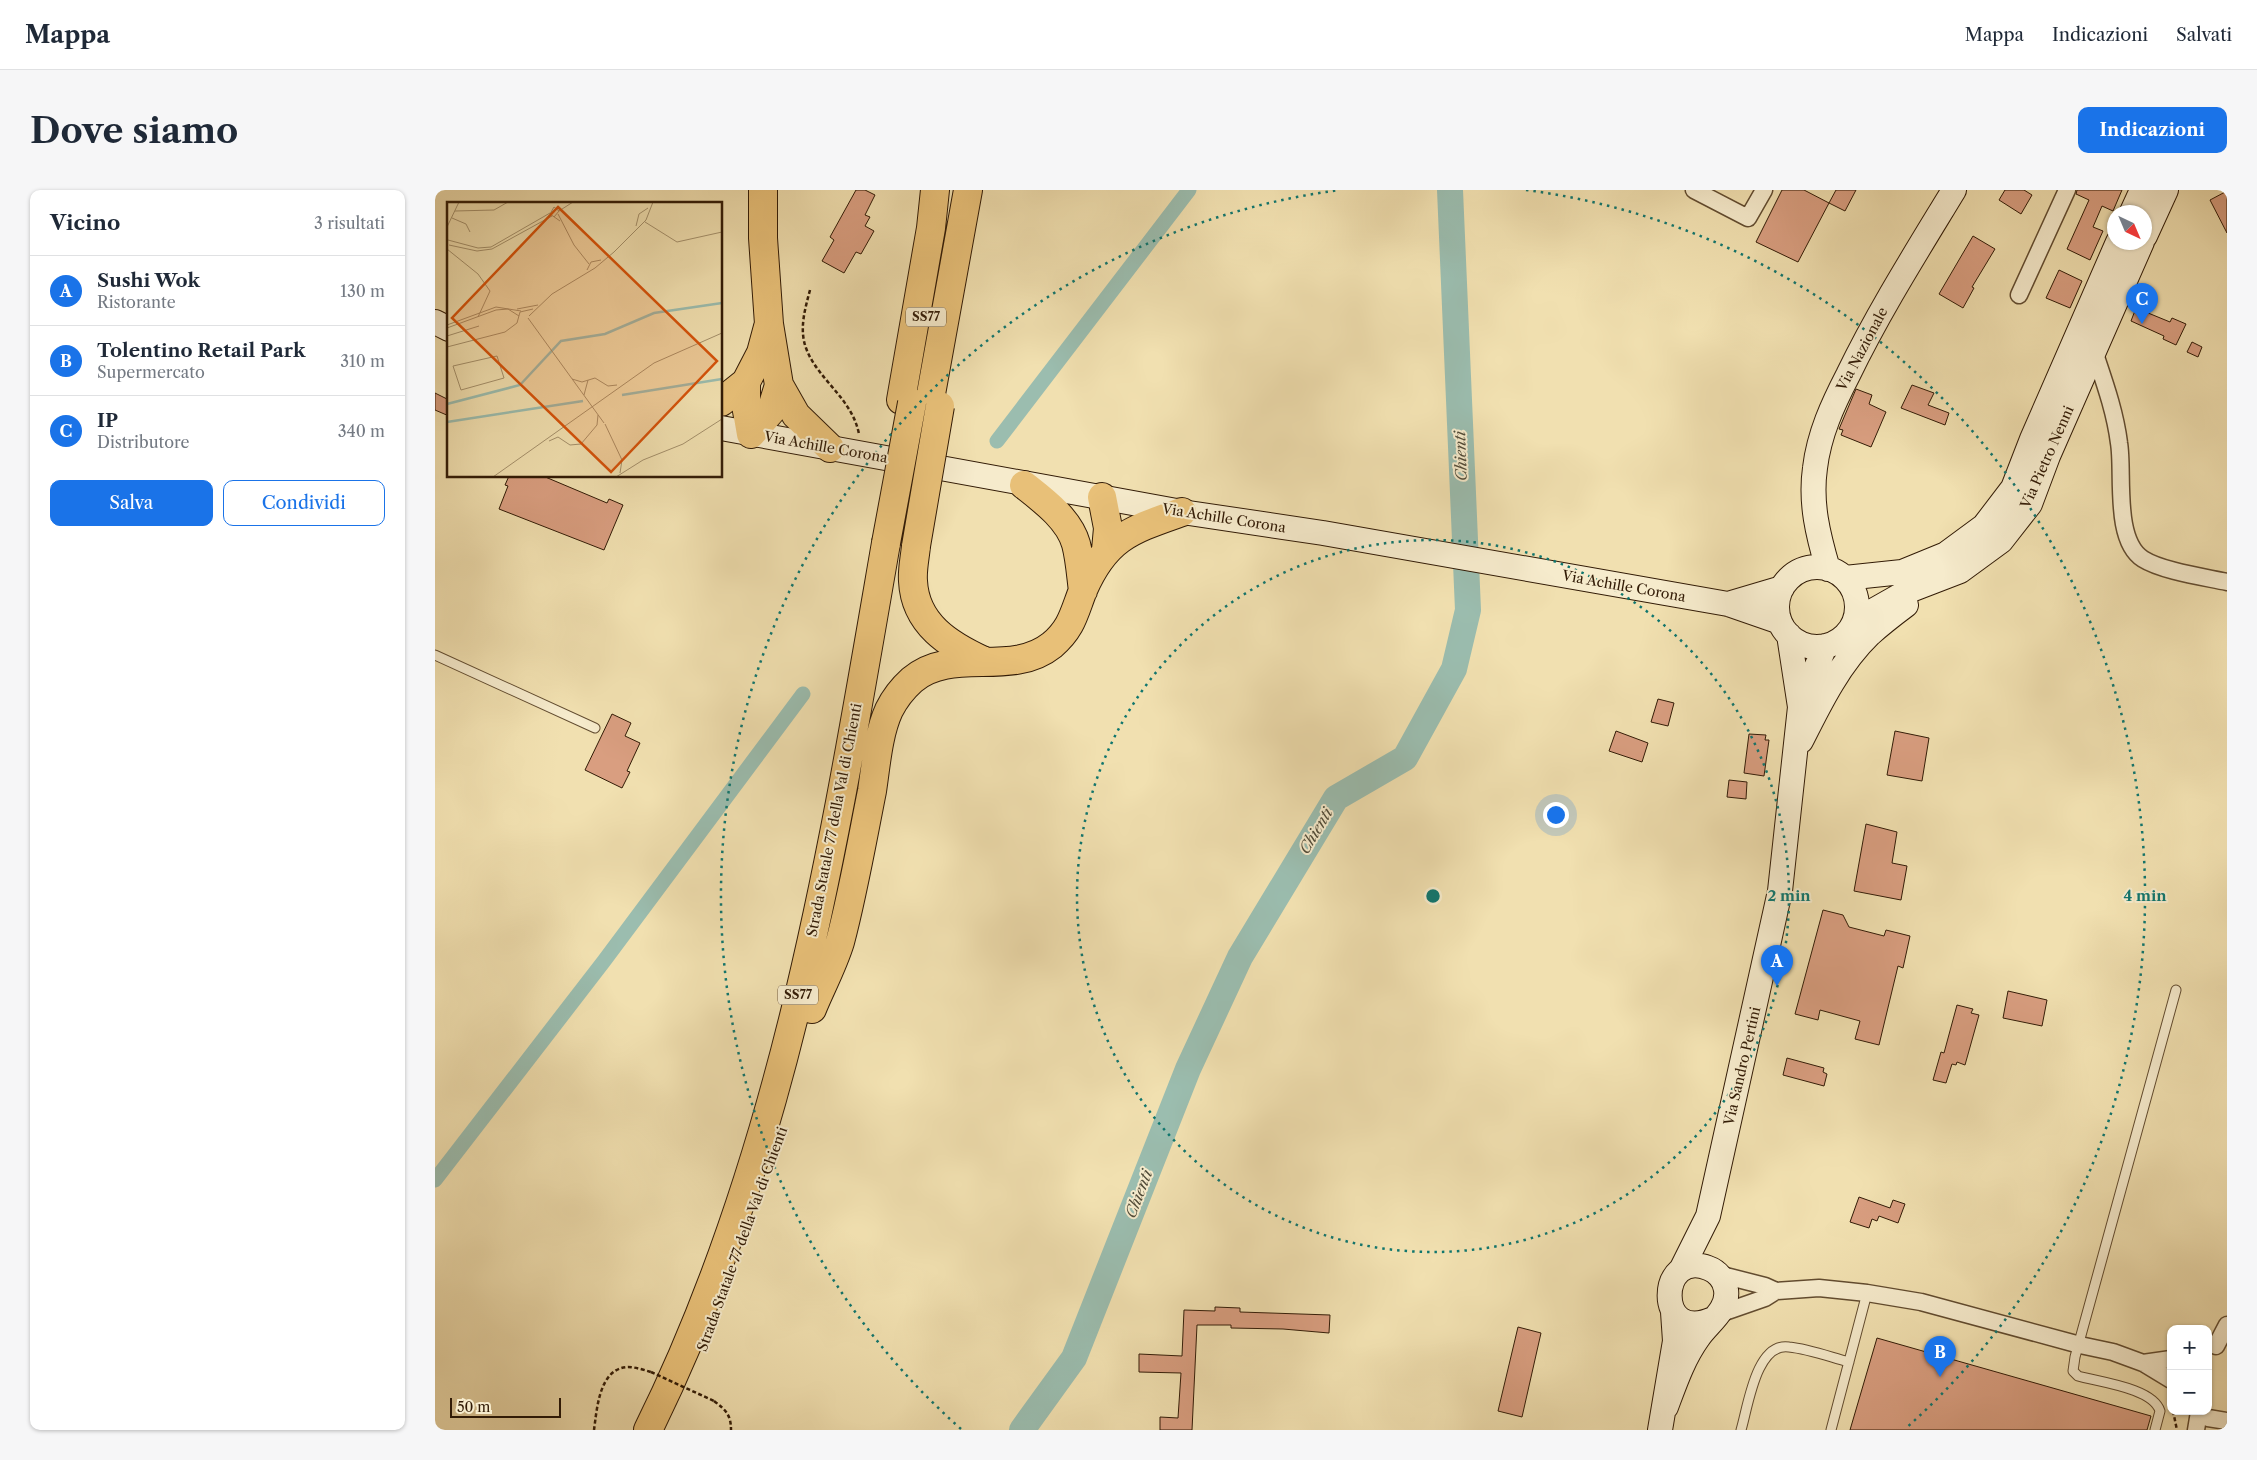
<!DOCTYPE html>
<html lang="it">
<head>
<meta charset="utf-8">
<style>
	body { margin:0; font-family:"Libre Caslon Text",serif; background:#f6f6f7; color:#1f2937 }
	.controls { position:absolute; right:15px; bottom:15px; display:grid; overflow:hidden; border-radius:10px; box-shadow:0 1px 4px #0004 }
	.controls button { width:45px; height:45px; display:grid; place-items:center; padding:0; border:0; border-bottom:1px solid #e0e1e3; background:#fff; color:#1f2937; font:25px sans-serif }
	.compass { position:absolute; left:1672px; top:15px; width:45px; height:45px; border-radius:50%; background:#fff; box-shadow:0 1px 4px #0004; rotate:136deg }
	.scale { position:absolute; left:15px; bottom:12px; width:111px; box-sizing:border-box; padding-left:5px; border:2px solid #321b06; border-top:0; font-size:14px; line-height:18px; white-space:nowrap; color:#321b06; -webkit-text-stroke:4px #f6ebcc; paint-order:stroke }
	.you { position:absolute; left:1120px; top:624px; width:18px; height:18px; margin:-12px; border:4px solid #fff; border-radius:50%; background:#1a73e8; box-shadow:0 0 0 8px #1a73e833 }
	.badge { display:grid; place-items:center; width:32px; height:32px; border-radius:50%; background:#1a73e8; color:#fff; font-size:16px; font-weight:700 }
	.pin { position:absolute; translate:-50% -41px; filter:drop-shadow(0 1px 2px #0008) }
	.pin::after { content:''; position:absolute; top:26px; width:18px; height:15px; background:inherit; clip-path:polygon(0 0,100% 0,50% 100%) }
	.list { margin:0; padding:0; list-style:none }
	h2 { display:flex; justify-content:space-between; align-items:center; height:65px; margin:0; padding:0 20px; font-size:21px }
	h2 small { font-size:16px; font-weight:400; color:#747a83 }
	.list li { display:grid; grid-template-columns:32px 1fr auto; gap:15px; align-items:center; box-sizing:border-box; height:70px; padding:0 20px; border-top:1px solid #e0e1e3 }
	.list b { display:block; font-size:19px; white-space:nowrap }
	.list p { margin:0; font-size:16px; white-space:nowrap; color:#747a83 }
	.list em { font-size:16px; font-style:normal; color:#747a83 }
	.actions { display:flex; gap:10px; padding:15px 20px }
	.actions a { flex:1; padding:11px 0; border:1px solid #1a73e8; border-radius:10px; text-align:center; font-size:18px; color:#1a73e8 }
	.actions .main { background:#1a73e8; color:#fff }
	.map { position:relative; flex:none; width:1792px; height:1240px; overflow:hidden; border-radius:10px }
	header { display:flex; align-items:center; gap:30px; box-sizing:border-box; height:70px; padding:0 25px; background:#fff; border-bottom:1px solid #e0e1e3 }
	header strong { font-size:24px }
	nav { display:flex; gap:28px; margin-inline-start:auto; font-size:18px }
	.intro { display:flex; align-items:center; justify-content:space-between; box-sizing:border-box; height:120px; padding:0 30px }
	h1 { margin:0; font-size:35px }
	.button { padding:12px 22px; border-radius:10px; background:#1a73e8; color:#fff; font-size:18px; font-weight:700 }
	main { display:flex; gap:30px; padding:0 30px }
	aside { flex:1; background:#fff; border-radius:10px; box-shadow:0 1px 4px #0004 }
	.map>svg:first-child { display:block }
</style>
</head>
<body>
<header>
<strong>Mappa</strong>
<nav><a>Mappa</a><a>Indicazioni</a><a>Salvati</a></nav>
</header>
<div class="intro"><h1>Dove siamo</h1><a class="button">Indicazioni</a></div>
<main>
<aside>
<h2>Vicino<small>3 risultati</small></h2>
<ul class="list">
<li><span class="badge">A</span><div><b>Sushi Wok</b><p>Ristorante</p></div><em>130 m</em></li>
<li><span class="badge">B</span><div><b>Tolentino Retail Park</b><p>Supermercato</p></div><em>310 m</em></li>
<li><span class="badge">C</span><div><b>IP</b><p>Distributore</p></div><em>340 m</em></li>
</ul>
<div class="actions"><a class="main">Salva</a><a>Condividi</a></div>
</aside>
<div class="map">
<svg width="1792" height="1240" viewBox="0 0 1792 1240">
	<rect width="100%" height="100%" fill="#f1e0b0"/>
	<filter id="stains"><feTurbulence type="fractalNoise" baseFrequency=".004" numOctaves="4"/><feColorMatrix values="0 0 0 0 .2 0 0 0 0 .09 0 0 0 0 .02 0 0 0 .5 -.17"/></filter>
	<radialGradient id="worn" r=".72"><stop offset=".6" stop-color="#630" stop-opacity="0"/><stop offset="1" stop-color="#630" stop-opacity=".3"/></radialGradient>
	<g fill="none" stroke-linecap="round" stroke-linejoin="round">
		<path stroke="#9bbdaf" stroke-width="15" d="M562,251L754,0
			M0,990L169,771L368,504"/>
		<path stroke="#9bbdaf" stroke-width="26" d="M587,1240L639,1168L753,879L805,767L901,608L970,568L1019,479L1033,420L1015,0"/>
	</g>
	<path fill="#d99e80" stroke="#321b06" d="M421,0H430L440,5L430,25L435,27L430,36L439,41L426,64L421,62L409,83L387,71L399,50L395,47Z
		M1347,0H1369L1394,13L1401,0H1421L1410,21L1394,13L1363,72L1321,52Z
		M1570,0H1589L1597,5L1586,24L1564,10Z
		M1642,0H1687L1678,21L1667,16L1658,37L1668,41L1655,70L1632,59L1654,10L1641,4Z
		M1792,1V43L1775,10Z
		M1538,46L1560,59L1537,97L1539,98L1528,118L1504,104Z
		M1624,80L1647,91L1635,118L1611,108Z
		M1701,118L1735,132L1737,128L1751,134L1741,155L1728,149L1729,146L1696,131Z
		M1757,152L1767,157L1763,167L1752,162Z
		M1477,195L1499,203L1493,215L1514,223L1510,235L1466,218Z
		M1421,199L1437,205L1434,214L1451,222L1436,257L1406,245L1408,240L1404,239Z
		M0,203L14,210V226L0,220Z
		M74,286H108L172,313L174,309L188,315L169,360L64,319L73,296L70,295Z
		M1223,509L1239,513L1233,536L1216,532Z
		M177,524L196,533L190,546L205,553L192,581L195,582L187,598L150,580Z
		M1181,541L1213,553L1207,572L1174,561Z
		M1460,541L1494,548L1487,591L1452,585Z
		M1314,544L1331,545L1330,550H1334L1329,586L1309,583Z
		M1294,590L1312,592L1311,609L1292,607Z
		M1431,634L1462,642L1457,673L1472,676L1466,710L1419,701Z
		M1388,720L1408,725L1414,737L1449,746L1451,740L1475,746L1468,778L1463,776L1444,855L1420,849L1425,831L1385,820L1383,830L1360,824Z
		M1573,801L1612,810L1607,836L1568,828Z
		M1522,815L1538,819L1536,823L1544,825L1530,875L1522,872L1521,875L1517,874L1511,893L1498,890L1506,862L1509,863Z
		M1352,868L1389,878L1388,882L1392,884L1389,896L1348,885Z
		M1424,1007L1455,1018L1458,1010L1470,1014L1463,1033L1444,1026L1442,1031L1437,1029L1434,1038L1415,1032Z
		M780,1117L805,1118V1122L895,1125L894,1143L848,1139L796,1138V1135H762L757,1240H725V1227L743,1228L746,1183L704,1182V1164L747,1166L749,1120L780,1121Z
		M1083,1137L1106,1143L1087,1227L1063,1221Z
		M1442,1148L1716,1226L1712,1240H1415Z"/>
	<g fill="none" stroke-linecap="round" stroke-linejoin="round">
		<g stroke="#624c30" stroke-width="11">
			<path id="lane" d="M0,465L160,538
				M1306,1240C1313,1217 1321,1152 1354,1157C1374,1159 1395,1167 1414,1172
				M1396,1240L1432,1103
				M1720,1240L1725,1221C1718,1198 1664,1192 1643,1186L1638,1181L1640,1167L1741,800"/>
		</g>
		<g stroke="#624c30" stroke-width="19">
			<path id="street" d="M1259,0L1313,28L1329,0
				M1584,105L1632,0
				M1656,160L1659,161C1669,191 1680,221 1684,253C1689,282 1678,350 1708,369C1727,381 1769,387 1792,392
				M1283,1084L1330,1096L1341,1101
				M1284,1124L1330,1108L1341,1101L1384,1098L1432,1103L1486,1112L1645,1155L1678,1162L1708,1173L1736,1190
				M1781,1156L1792,1135
				M1708,1173L1736,1169
				M1763,1221L1773,1228L1792,1231
				M1761,1240L1764,1222"/>
		</g>
		<g stroke="#321b06" stroke-width="26">
			<path id="secondary" d="M1697,22L1707,0
				M1710,46L1731,0
				M0,132L14,139
				M286,238L747,322L888,343L1293,414L1345,432
				M1342 417a40 40 0 1 1 80 0a40 40 0 1 1-80 0Z
				M1393,379C1383,345 1375,313 1380,278C1384,244 1398,214 1413,185C1444,121 1482,61 1519,0
				M1410,388L1467,382L1511,364L1549,336L1578,298L1597,249L1683,52
				M1293,414L1347,398
				M1420,431L1473,401L1525,381L1566,351L1595,314L1613,266L1707,52
				M1365,517L1390,456
				M1366,551C1385,513 1404,474 1435,444C1446,434 1459,424 1471,415
				M1246,1080L1273,1026L1345,701L1365,517L1354,445
				M1231,1217C1240,1193 1248,1169 1263,1148C1273,1133 1294,1120 1291,1100C1290,1090 1282,1081 1273,1078C1223,1058 1219,1155 1278,1129
				M1225,1240L1240,1151L1238,1122"/>
		</g>
		<g stroke="#321b06" stroke-width="30">
			<path id="highway" d="M328,0V48L334,134L344,195L361,225L395,258
				M466,210L496,38L500,0
				M286,212L311,192
				M494,215L533,0
				M316,244L311,215V192L326,163L333,137
				M316,244L336,221L344,195
				M589,295C608,310 634,329 641,354C645,369 646,386 648,401
				M667,307L673,338L671,360
				M481,356C480,367 477,380 478,391C480,434 514,455 549,471
				M377,819C386,797 398,775 405,752C418,703 427,651 437,601C441,575 443,544 454,520C460,508 467,499 477,490C517,456 576,488 617,455C637,438 639,423 648,400C671,347 696,340 747,322
				M213,1240C350,964 399,654 451,353"/>
		</g>
		<path stroke="#321b06" stroke-width="2.5" stroke-dasharray="4 2.5" stroke-linecap="butt" d="M375,100C370,119 364,139 371,158C382,189 417,208 424,244
			M279,1211C291,1220 296,1225 296,1240
			M1738,1221L1742,1240
			M159,1240C162,1219 164,1178 193,1177C200,1177 209,1180 216,1182"/>
		<use href="#lane" stroke="#f6ebcc" stroke-width="9"/>
		<use href="#street" stroke="#f6ebcc" stroke-width="16"/>
		<use href="#secondary" stroke="#f6ebcc" stroke-width="24"/>
		<use href="#highway" stroke="#e8c078" stroke-width="28"/>
		<g stroke="#321b06" stroke-width="30" stroke-linecap="butt">
			<path id="highway-bridge" d="M451,353L477,213
				M481,356L505,216"/>
		</g>
		<path stroke="#321b06" stroke-width="2.5" stroke-dasharray="4 2.5" stroke-linecap="butt" d="M216,1182L279,1211"/>
		<use href="#highway-bridge" stroke="#e8c078" stroke-width="28"/>
	</g>
	<g fill="none" stroke="#0f766e" stroke-width="2.5" stroke-dasharray="2.5 5">
		<circle cx="998" cy="706" r="356"/>
		<path d="M526 1239A712 712 0 0 1 905 0M1091 0A712 712 0 0 1 1470 1239"/>
	</g>
	<g text-anchor="middle" stroke-width="4" stroke-linejoin="round" paint-order="stroke">
		<g fill="#f6ebcc" stroke="#6d5941" stroke-width="1">
			<rect x="471" y="117.5" width="40" height="19" rx="4"/>
			<rect x="343" y="795.5" width="40" height="19" rx="4"/>
		</g>
		<g font-size="12" font-weight="bold" fill="#321b06">
			<text x="491" y="131">SS77</text>
			<text x="363" y="809">SS77</text>
		</g>
		<g font-size="14" fill="#321b06" stroke="#f6ebcc">
			<text transform="translate(1427 159) rotate(-62)" y="5">Via Nazionale</text>
			<text transform="translate(391 257) rotate(10)" y="5">Via Achille Corona</text>
			<text transform="translate(1612 267) rotate(-66)" y="5">Via Pietro Nenni</text>
			<text transform="translate(789 328) rotate(9)" y="5">Via Achille Corona</text>
			<text transform="translate(1189 396) rotate(10)" y="5">Via Achille Corona</text>
			<text transform="translate(399 630) rotate(-79)" y="5">Strada Statale 77 della Val di Chienti</text>
			<text transform="translate(1307 876) rotate(-77)" y="5">Via Sandro Pertini</text>
			<text transform="translate(307 1049) rotate(-70)" y="5">Strada Statale 77 della Val di Chienti</text>
		</g>
		<g font-size="15" font-style="italic" fill="#524c39" stroke="#f6ebcc">
			<text transform="translate(1026 266) rotate(-92)" y="5">Chienti</text>
			<text transform="translate(881 641) rotate(-59)" y="5">Chienti</text>
			<text transform="translate(704 1004) rotate(-69)" y="5">Chienti</text>
		</g>
	</g>
	<g transform="translate(12 12)">
		<rect width="275" height="275" fill="#f1e0b0"/>
		<path fill="none" stroke="#9bbdaf" stroke-width="2.5" d="M175,193L275,177M0,202L73,183L114,139L158,132L207,111L275,101M0,220L136,199"/>
		<path fill="none" stroke="#a5916c" stroke-width="1" d="M8,9L47,8L61,0M112,9L126,0M111,12L127,43L142,62M107,15L112,9L107,5L103,12L113,19M5,16L19,22L23,30M198,20L230,40L275,30M189,24L192,12L201,6M0,25L12,0M1,38L31,46L44,45L103,11M2,43L30,49L45,47L105,14M0,47L31,72L43,89L31,115M140,68L144,60L154,58M70,107L91,103M82,114L105,92L148,66L167,50L199,18L206,0M81,116L157,221M0,123L49,105L74,109M0,126L49,108L61,107L72,114M0,134L32,124M0,145L58,130L70,121L73,110L86,107M50,154L57,176L14,188L6,164ZM125,177L135,180L148,176L161,184L170,183M137,193L141,178M158,222L175,258L173,271M102,239L111,235L123,243L134,242L150,223L151,213M46,275L207,161L275,131M169,275L196,258L236,242L275,217"/>
		<path fill="#d6530b" fill-opacity="0.15" stroke="#d6530b" stroke-width="2.5" d="M111,5L270,159L164,270L5,116Z"/>
		<rect width="275" height="275" fill="none" stroke="#321b06" stroke-width="2.5"/>
	</g>
	<circle cx="998" cy="706" r="8" fill="#0f766e" stroke="#f6ebcc" stroke-width="2.5"/>
	<g font-size="15" text-anchor="middle" font-weight="bold" fill="#0f766e" stroke="#f6ebcc" stroke-width="4" stroke-linejoin="round" paint-order="stroke">
		<text x="1354" y="711">2 min</text>
		<text x="1710" y="711">4 min</text>
	</g>
	<rect width="100%" height="100%" filter="url(#stains)"/>
	<rect width="100%" height="100%" fill="url(#worn)"/>
</svg>
<div class="controls">
<button>+</button>
<button>−</button>
</div>
<svg class="compass" viewBox="-18 -18 36 36"><path d="M0-13l5 13h-10z" fill="#e53935"/><path d="M0 13l5-13h-10z" fill="#747a83"/></svg>
<div class="scale">50 m</div>
<div class="you"></div>
<div class="pin badge" style="left:1342px;top:796px">A</div>
<div class="pin badge" style="left:1505px;top:1187px">B</div>
<div class="pin badge" style="left:1707px;top:134px">C</div>
</div>
</main>
</body>
</html>
